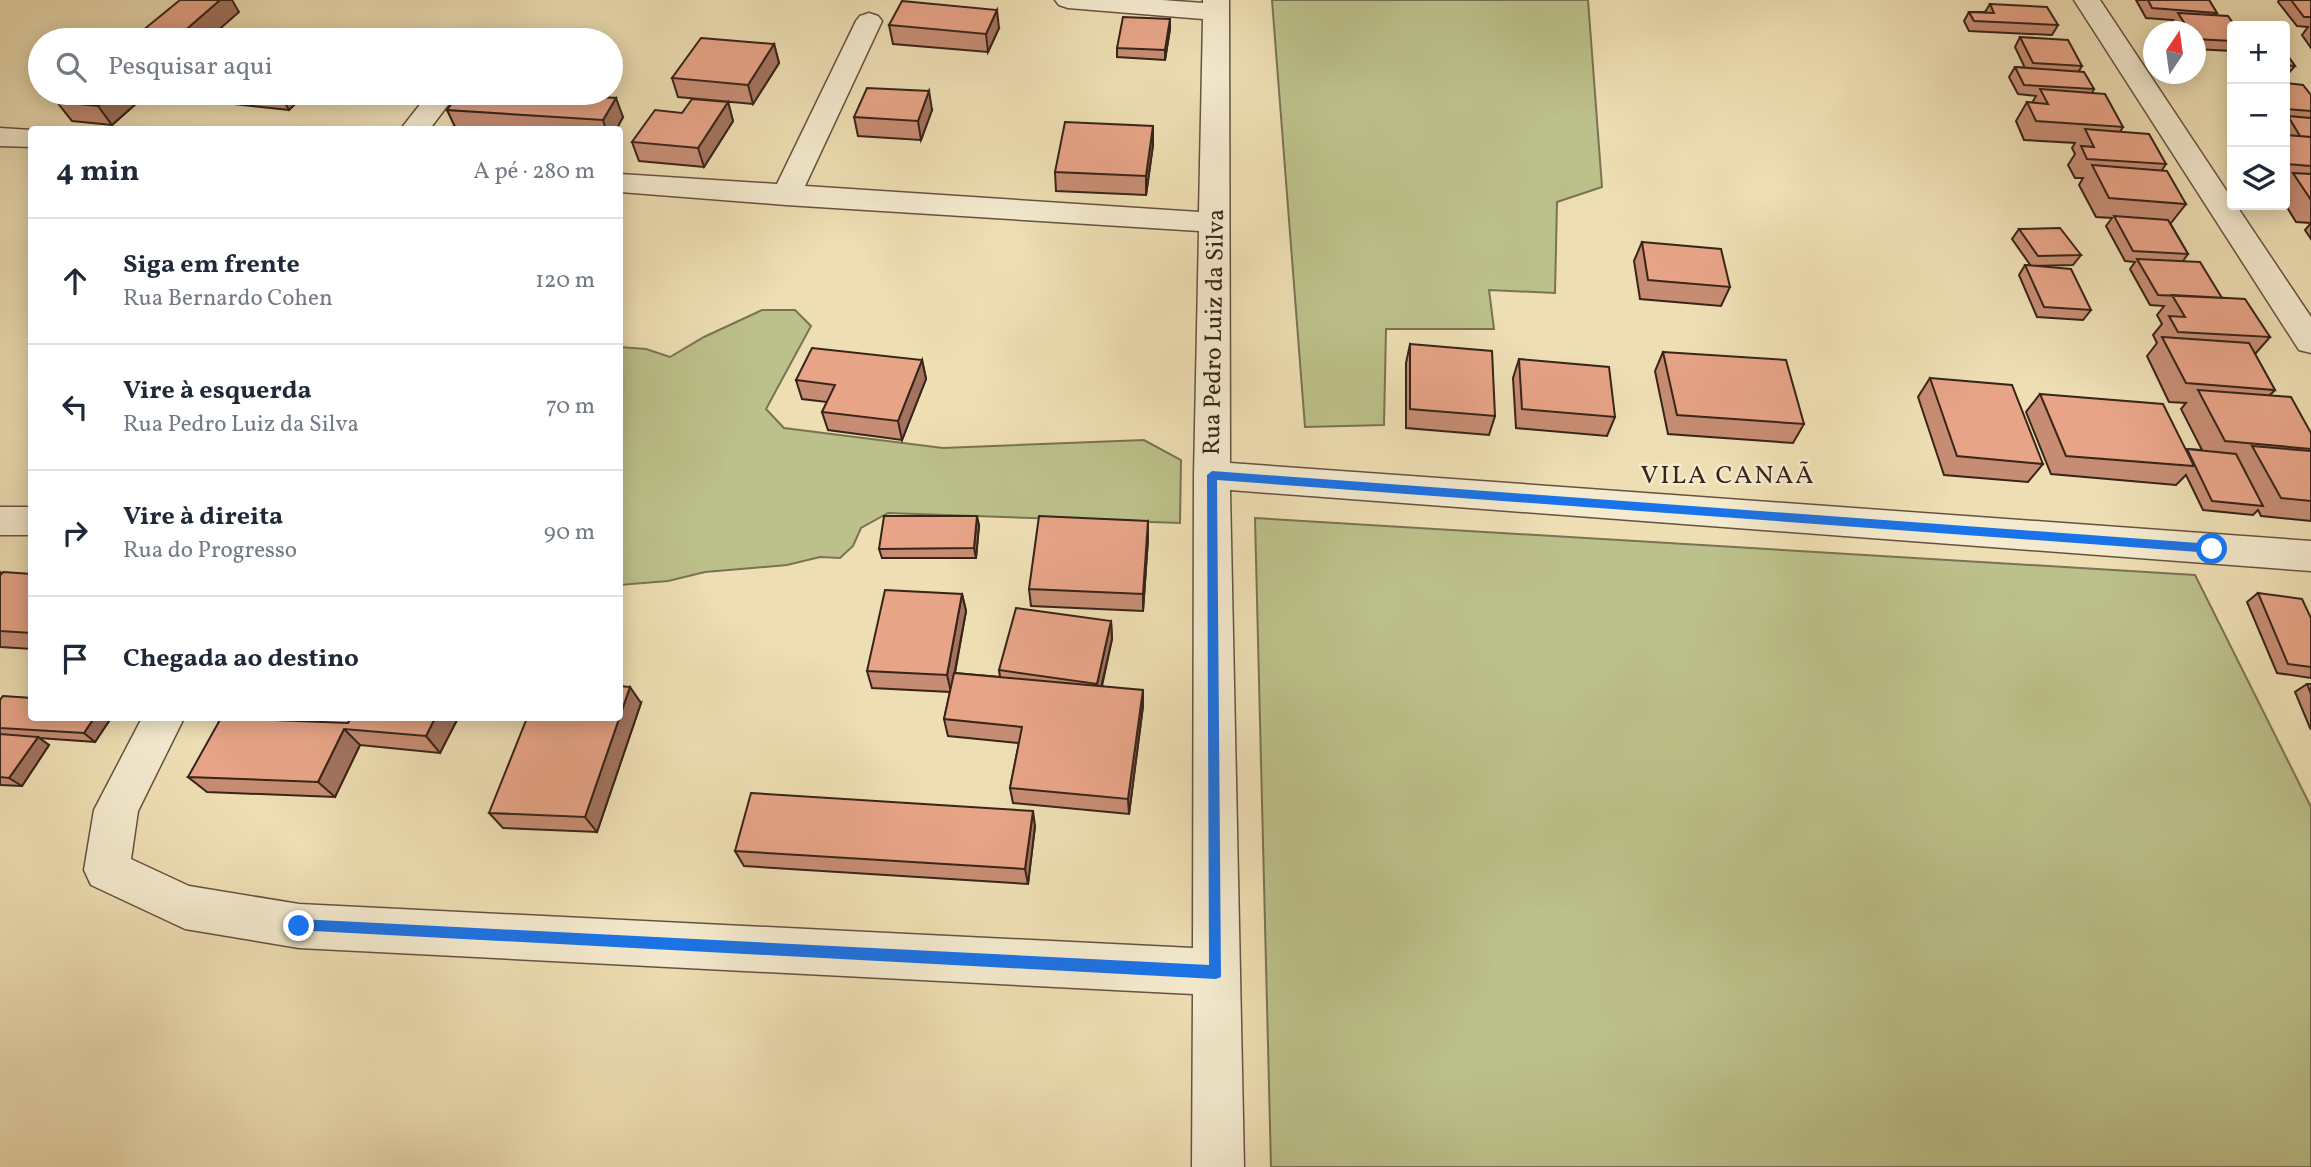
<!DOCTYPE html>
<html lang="pt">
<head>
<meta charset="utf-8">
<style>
	body { margin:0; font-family:Vollkorn,serif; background:#f6f6f7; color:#1f2937 }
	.controls { position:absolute; right:21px; top:21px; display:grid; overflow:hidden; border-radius:7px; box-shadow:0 4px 18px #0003 }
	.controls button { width:63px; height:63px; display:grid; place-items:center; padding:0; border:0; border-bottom:2px solid #e0e1e3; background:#fff; color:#1f2937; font:35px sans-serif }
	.compass { position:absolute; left:2143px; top:21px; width:63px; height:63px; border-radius:50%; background:#fff; box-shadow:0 4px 18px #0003; rotate:13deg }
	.stop { position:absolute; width:21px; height:21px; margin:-16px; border:5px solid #1a73e8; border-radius:50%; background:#fff }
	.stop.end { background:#1a73e8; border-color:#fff; box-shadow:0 2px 7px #0008 }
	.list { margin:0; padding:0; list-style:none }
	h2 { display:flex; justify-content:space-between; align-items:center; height:91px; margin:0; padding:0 28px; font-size:30px }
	h2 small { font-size:23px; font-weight:400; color:#747a83 }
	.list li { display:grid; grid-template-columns:46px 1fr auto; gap:21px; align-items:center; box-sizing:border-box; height:126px; padding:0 28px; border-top:2px solid #e0e1e3 }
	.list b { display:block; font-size:26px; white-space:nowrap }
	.list p { margin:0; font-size:23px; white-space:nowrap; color:#747a83 }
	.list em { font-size:23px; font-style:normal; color:#747a83 }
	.icon { flex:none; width:38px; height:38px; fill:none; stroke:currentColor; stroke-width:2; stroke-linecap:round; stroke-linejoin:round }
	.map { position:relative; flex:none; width:2311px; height:1167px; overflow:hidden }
	.search { position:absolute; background:#fff; box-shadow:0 4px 18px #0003; left:28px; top:28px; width:595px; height:77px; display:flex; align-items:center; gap:18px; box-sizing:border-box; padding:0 24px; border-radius:38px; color:#747a83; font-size:26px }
	.panel { position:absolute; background:#fff; box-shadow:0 4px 18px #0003; left:28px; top:126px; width:595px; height:595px; border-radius:7px }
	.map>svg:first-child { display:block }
</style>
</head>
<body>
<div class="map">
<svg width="2311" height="1167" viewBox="0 0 2311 1167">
	<rect width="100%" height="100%" fill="#eedeb3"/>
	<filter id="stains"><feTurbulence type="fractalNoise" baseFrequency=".00286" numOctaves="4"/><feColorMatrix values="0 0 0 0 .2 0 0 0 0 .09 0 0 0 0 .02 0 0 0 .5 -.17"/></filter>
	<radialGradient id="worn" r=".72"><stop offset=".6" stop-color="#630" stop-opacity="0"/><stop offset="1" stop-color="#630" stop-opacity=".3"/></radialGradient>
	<path fill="#bcc08a" stroke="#7a7252" stroke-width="2" d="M1272,0H1588L1602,187L1557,202L1555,293L1489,290L1494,329H1386L1384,425L1305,427Z
		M762,310H795L811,326L766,409L784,428L943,448L1144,440L1181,460L1180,523L888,513L861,528L853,546L840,558L820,557L787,565L705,572L668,581L620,585V347L646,349L670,357L704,337Z
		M1255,518L2195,575L2311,807V1167H1271Z"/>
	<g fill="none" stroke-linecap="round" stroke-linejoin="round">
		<g stroke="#665240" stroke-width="3">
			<path id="street" d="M1055,0H1162L1203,3V0H1229L1230,463L2311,541V571L1230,490L1244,1167H1192L1193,994L299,948L185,929L91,885L84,870L94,810L142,718H184L138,811L131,859L189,886L299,904L1193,948L1194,475L1199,231L786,205L620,192V174L777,184L856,21L860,16L869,13L878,16L882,21L805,186L1199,212L1203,19L1068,8L1059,5Z
				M2074,0H2100L2232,199V205H2236L2311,317V353L2299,350Z
				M429,93H457L429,130H400Z
				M0,128L32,130V147L0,146Z
				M0,507H32V535H0Z"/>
		</g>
		<use href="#street" fill="#f4eace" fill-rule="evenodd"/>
	</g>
	<path fill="#c78d74" stroke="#382419" stroke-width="2" d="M2136,0H2209L2217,13L2215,15L2232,26V51L2195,49V32H2177L2171,23L2173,20L2146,18Z
		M2279,0H2311V48L2302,35L2308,27L2297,26L2278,2Z
		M1990,4L2058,25L2052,35L1969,31L1964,21L1969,12H1985Z
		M1170,19V29L1165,60L1117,57V48Z
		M889,25L999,28L988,52L893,44Z
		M2020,37L2082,66L2079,71L2094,89L2092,93L2123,127L2120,132L2166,164L2162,170L2186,204L2171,223H2170L2188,254L2183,261L2222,298L2270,337L2255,354L2275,390L2269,396L2311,433V521L2261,516L2258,510L2253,515L2203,510L2186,475L2176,485L2051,474L2026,412L2040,394L2186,450L2187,449L2202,450L2181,409L2186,403L2169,402L2147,356L2157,343L2153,335L2162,324L2157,315L2164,306L2150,305L2130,269L2135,262L2125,261L2106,226L2112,218L2096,217L2079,185L2083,178H2075L2068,165L2075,154L2072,148L2075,143L2024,140L2016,121L2027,102L2032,103L2036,96L2018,94L2009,77L2015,67L2025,68L2015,47Z
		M774,44L779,63L753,104L678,97L672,78Z
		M2285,52L2295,66L2287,75H2285Z
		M2285,83L2311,95V239L2305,230L2311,223L2296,222L2285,204Z
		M148,93L112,125L72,121L57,102Z
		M193,93H306L289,110L198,100Z
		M460,93H568L566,95L623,117L616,130L456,129L447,110Z
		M728,102L733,121L704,167L639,161L632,142L682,113Z
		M932,110L921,140L858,136L854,117Z
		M1153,145L1146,195L1056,191L1055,172Z
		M2019,229L2081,255L2073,265L2033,266L2091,310L2083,320L2037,317L2019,275L2025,265L2031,266L2012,239Z
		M1642,242L1730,287L1721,306L1640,299L1634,261Z
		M1410,344L1495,416L1489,435L1406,428V363Z
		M1663,352L1804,424L1793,443L1668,434L1655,371Z
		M1519,359L1615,417L1607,436L1516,428L1513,378Z
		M922,360L926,379L902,440L828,430L822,412L827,402L802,399L796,380Z
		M1930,378L2043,464L2028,482L1944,475L1918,397Z
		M1148,521V539L1143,611L1031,606L1029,589Z
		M979,525L976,558H882L879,549Z
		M0,572L2,574H32V649L0,647Z
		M2258,593L2311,618V678L2277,673L2247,602Z
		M962,594L966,611L955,673L1000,677L999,670L1111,621L1112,639L1102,686L1143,706L1129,814L1013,803L1010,788L1019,743L948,736L944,719L950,692L872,688L867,671Z
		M2307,684H2311V729L2310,728L2295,692Z
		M0,700L111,718L95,742L39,738L49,745L22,786L0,785Z
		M641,703L597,832L503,828L489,813Z
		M351,718H458L440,753L360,745L335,797L207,792L188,777L348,723Z
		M1035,826L1028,884L744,866L735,851Z"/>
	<path fill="#a2735e" stroke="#382419" stroke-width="2" d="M220,0H232L239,12L207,40H174Z
		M997,10L999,28L988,52L986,34Z
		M1170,19V29L1165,60V50Z
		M774,44L779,63L753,104L748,85Z
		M929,91L932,110L921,140L918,121Z
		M113,93H148L112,125L98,106Z
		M279,93H306L289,110Z
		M546,93H568L554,113Z
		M616,98L623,117L616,130H606L603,120Z
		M728,102L733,121L704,167L698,148Z
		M1153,126V145L1146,195V176Z
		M922,360L926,379L902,440L898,421Z
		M977,516L979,525L976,558L974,548Z
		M1148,521V539L1143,611V594Z
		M962,594L966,611L951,692L947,675Z
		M1111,621L1112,639L1098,701L1097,684Z
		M630,687L641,703L597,832L585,817Z
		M1143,690V706L1129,814L1128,799Z
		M94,718H111L95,742L84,733Z
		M435,718H458L440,753L426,736Z
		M344,729L360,745L335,797L318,782Z
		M38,737L49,745L22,786L9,778Z
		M1033,811L1035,826L1028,884L1025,869Z"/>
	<path fill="#e7a487" stroke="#382419" stroke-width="2" d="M180,0H220L174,40H131Z
		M2148,0H2209L2217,13L2152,8Z
		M2291,0H2311V17H2304Z
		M902,1L997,10L986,34L889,25Z
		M1990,4L2047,7L2058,25L1974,21L1969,12L1994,13Z
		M2178,13L2228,16L2235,26H2232V41L2195,39V32H2190Z
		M1123,17L1170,19L1165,50L1117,48Z
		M2020,37L2068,40L2082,66L2033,63Z
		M701,38L774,44L748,85L672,78Z
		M2285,52L2295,66L2285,65Z
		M2015,67L2084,72L2094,89L2024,85Z
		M2285,83L2303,85L2311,95V111L2285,109Z
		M867,88L929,91L918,121L854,117Z
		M2040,89L2105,94L2123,127L2036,121L2027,102L2048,104Z
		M69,93H113L98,106L57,102Z
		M460,93H546V94L616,98L603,120L447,110Z
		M692,99L728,102L698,148L632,142L655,110L682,113Z
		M2288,116L2311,118V137L2300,136Z
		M1065,122L1153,126L1146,176L1055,172Z
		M2085,129L2149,134L2166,164L2087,159L2081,146L2094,147Z
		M2285,135L2311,137V166L2285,164Z
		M2092,165L2167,171L2186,204L2109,198Z
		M2293,173L2311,174V200Z
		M2114,216L2168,220L2188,254L2133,251Z
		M2060,228L2081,255L2038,256L2019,229Z
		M1642,242L1721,249L1730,287L1648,280Z
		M2137,259L2200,262L2222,298L2158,295Z
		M2025,265L2071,269L2091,310L2044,307Z
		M2172,295L2245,299L2270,337L2178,332L2169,316L2185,317Z
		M2162,337L2249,343L2275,390L2186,383Z
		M1410,344L1492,351L1495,416L1410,409Z
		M812,348L922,360L898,421L822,412L835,385L796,380Z
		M1663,352L1786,360L1804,424L1677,415Z
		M1519,359L1609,367L1615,417L1522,409Z
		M1930,378L2012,385L2043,464L1957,456Z
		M2198,390L2291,397L2311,433V449L2225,441Z
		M2040,394L2163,404L2194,466L2066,456Z
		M2252,446L2311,451V501L2281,498Z
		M2187,449L2236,454L2263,506L2212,501Z
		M884,516H977L974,548L879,549Z
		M1039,516L1148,521L1143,594L1029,589Z
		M3,572L32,574V633L0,631V576Z
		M885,590L962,594L947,675L867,671Z
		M2258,593L2302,599L2311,618V667L2288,664Z
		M1016,608L1111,621L1097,684L999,670Z
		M954,673L1143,690L1128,799L1010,788L1022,727L944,719Z
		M2307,684H2311V694Z
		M620,686L630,687L585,817L489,813L527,718H620Z
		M3,696L32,698V718H94L84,733L0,728V700Z
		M221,718L348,723L351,718H435L426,736L344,729L318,782L188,777Z
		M0,734L38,737L9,778L0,777Z
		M751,793L1033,811L1025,869L735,851Z"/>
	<path fill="#1a73e8" d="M1212,471L2212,544L2217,549L2212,553L1217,480L1221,977L1216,979L294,930V921L299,919L1209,965L1207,475Z"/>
	<g text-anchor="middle" stroke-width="5" stroke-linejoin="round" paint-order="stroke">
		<g font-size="24" fill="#382419" stroke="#f4eace">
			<text transform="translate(1213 332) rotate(-89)" y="8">Rua Pedro Luiz da Silva</text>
		</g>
		<g font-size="26" letter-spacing="2" fill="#382419" stroke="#f4eace">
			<text x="1728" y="483">VILA CANAÃ</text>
		</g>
	</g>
	<rect width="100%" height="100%" filter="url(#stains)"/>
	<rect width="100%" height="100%" fill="url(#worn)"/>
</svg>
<div class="controls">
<button>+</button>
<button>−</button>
<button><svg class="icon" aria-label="layers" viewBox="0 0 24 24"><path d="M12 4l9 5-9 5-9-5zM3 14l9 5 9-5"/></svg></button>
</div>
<svg class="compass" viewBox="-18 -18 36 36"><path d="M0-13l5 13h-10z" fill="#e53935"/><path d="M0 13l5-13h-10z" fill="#747a83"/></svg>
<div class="stop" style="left:2212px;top:549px"></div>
<div class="stop end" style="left:299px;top:926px"></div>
<div class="search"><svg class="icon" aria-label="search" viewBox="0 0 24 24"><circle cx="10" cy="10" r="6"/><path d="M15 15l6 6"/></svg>Pesquisar aqui</div>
<section class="panel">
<h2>4 min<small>A pé · 280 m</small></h2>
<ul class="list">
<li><svg class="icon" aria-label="ahead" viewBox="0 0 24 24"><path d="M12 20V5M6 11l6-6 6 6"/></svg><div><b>Siga em frente</b><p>Rua Bernardo Cohen</p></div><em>120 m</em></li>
<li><svg class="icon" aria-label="left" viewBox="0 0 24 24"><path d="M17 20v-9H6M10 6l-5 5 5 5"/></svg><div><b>Vire à esquerda</b><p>Rua Pedro Luiz da Silva</p></div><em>70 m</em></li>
<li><svg class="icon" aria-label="right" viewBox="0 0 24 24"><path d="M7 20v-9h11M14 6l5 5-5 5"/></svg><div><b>Vire à direita</b><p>Rua do Progresso</p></div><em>90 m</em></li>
<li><svg class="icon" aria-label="arrive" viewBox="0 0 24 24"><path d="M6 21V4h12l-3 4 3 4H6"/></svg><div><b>Chegada ao destino</b></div></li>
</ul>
</section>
</div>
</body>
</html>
